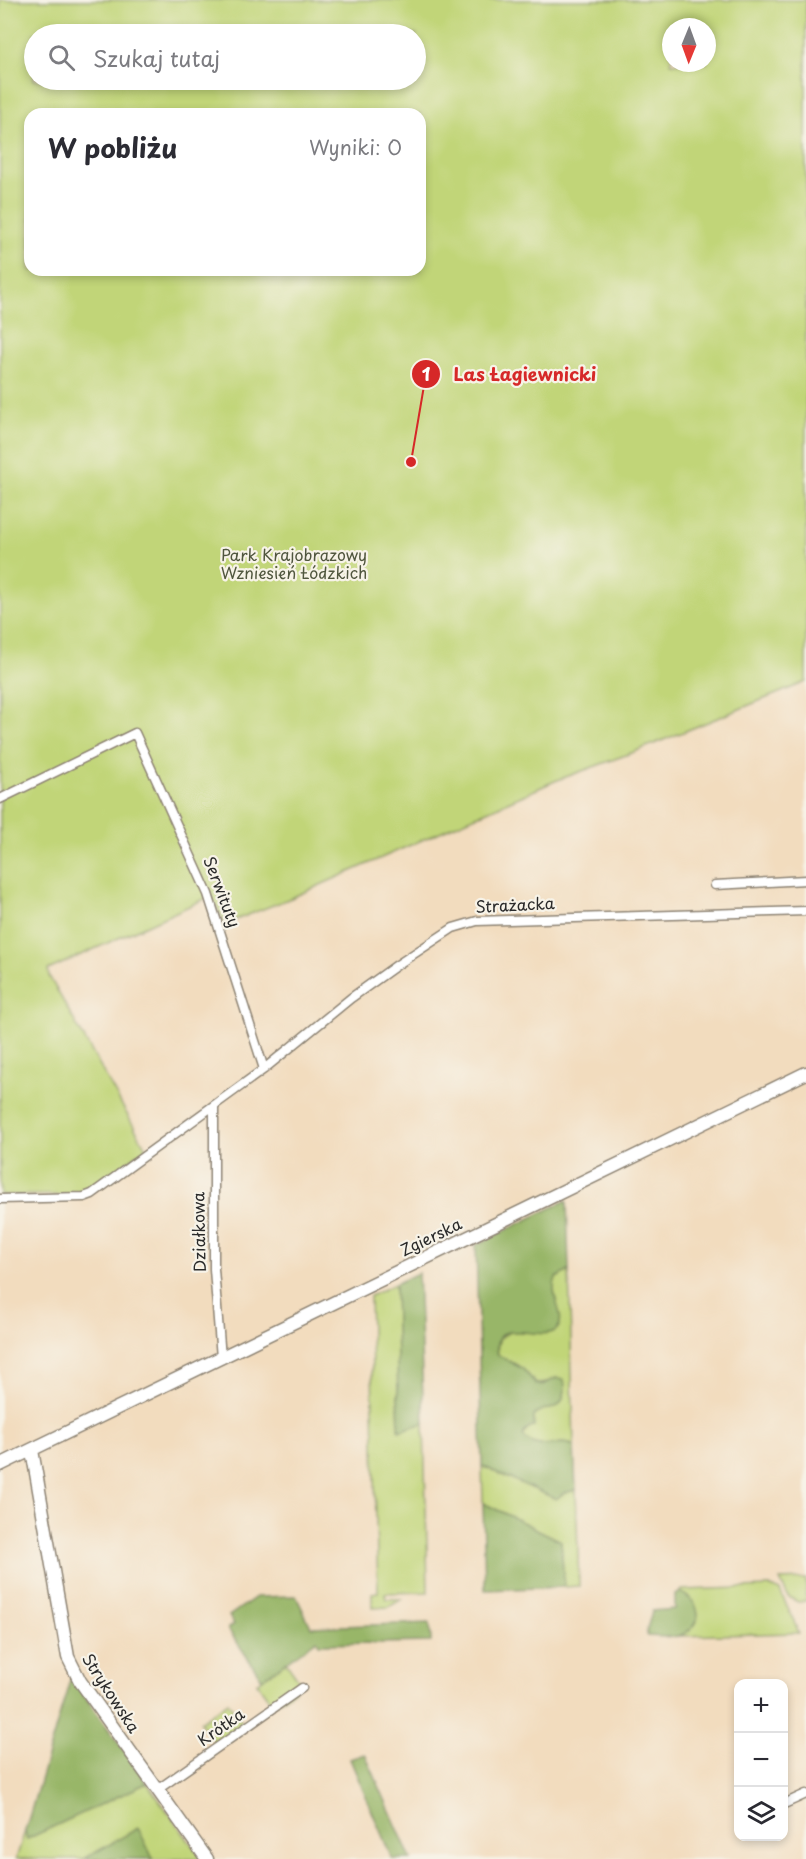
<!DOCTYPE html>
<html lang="pl">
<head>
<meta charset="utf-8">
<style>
	body { margin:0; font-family:"Playpen Sans",sans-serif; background:#f7f7f7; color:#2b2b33 }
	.controls { position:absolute; right:18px; bottom:18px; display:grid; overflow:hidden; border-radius:12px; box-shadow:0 3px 9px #0003 }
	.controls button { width:54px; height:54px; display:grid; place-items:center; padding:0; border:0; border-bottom:2px solid #e1e1e2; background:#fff; color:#2b2b33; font:30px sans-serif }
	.compass { position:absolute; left:662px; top:18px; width:54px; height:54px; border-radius:50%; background:#fff; box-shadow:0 3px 9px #0003; rotate:181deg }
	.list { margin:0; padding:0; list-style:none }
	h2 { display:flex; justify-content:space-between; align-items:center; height:78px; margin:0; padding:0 24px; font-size:26px }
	h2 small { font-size:20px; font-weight:400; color:#7c7c81 }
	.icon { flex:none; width:33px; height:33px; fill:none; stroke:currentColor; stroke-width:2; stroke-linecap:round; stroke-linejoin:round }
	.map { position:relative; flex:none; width:806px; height:1859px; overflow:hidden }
	.search { position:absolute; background:#fff; box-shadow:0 3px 9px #0003; left:24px; top:24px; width:402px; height:66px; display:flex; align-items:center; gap:15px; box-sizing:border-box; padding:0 21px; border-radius:33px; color:#7c7c81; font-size:22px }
	.panel { position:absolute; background:#fff; box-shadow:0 3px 9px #0003; left:24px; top:108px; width:402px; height:168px; border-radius:18px }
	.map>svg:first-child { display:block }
</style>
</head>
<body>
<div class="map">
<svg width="806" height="1859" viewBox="0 0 806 1859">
	<rect width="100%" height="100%" fill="#f7f3e8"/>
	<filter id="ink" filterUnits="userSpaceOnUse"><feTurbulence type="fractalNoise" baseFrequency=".0167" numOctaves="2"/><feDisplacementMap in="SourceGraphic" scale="12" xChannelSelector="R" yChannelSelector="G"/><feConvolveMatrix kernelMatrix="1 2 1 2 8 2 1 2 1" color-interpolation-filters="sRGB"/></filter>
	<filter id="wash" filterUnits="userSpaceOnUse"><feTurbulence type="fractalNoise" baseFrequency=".008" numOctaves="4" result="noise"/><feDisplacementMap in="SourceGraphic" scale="24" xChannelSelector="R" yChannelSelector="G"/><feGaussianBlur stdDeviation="1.35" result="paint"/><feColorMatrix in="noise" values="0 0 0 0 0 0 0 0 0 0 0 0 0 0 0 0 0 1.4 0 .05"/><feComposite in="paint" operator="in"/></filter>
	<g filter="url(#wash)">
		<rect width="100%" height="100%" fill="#f2dcbe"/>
		<path fill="#c1d578" stroke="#768052" stroke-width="1.5" fill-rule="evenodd" d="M0,0H806V682L634,752L555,781L291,898L225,924L211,896L48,970L49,976L146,1148L84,1195H0ZM671,27H707V63H671ZM34,34H416V80H34ZM30,114H420V270H30Z
			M569,1271L574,1446C558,1437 540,1455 523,1436L533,1420L534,1416L543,1408L556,1378C527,1392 538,1379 520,1367C513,1362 505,1360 498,1355C492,1321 533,1334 553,1331V1286L556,1278Z
			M395,1284L399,1430L424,1423L428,1592L385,1593L386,1599H402L389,1607L372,1608V1593L378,1592L370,1296Z
			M482,1466L556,1499L564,1493L576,1490L579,1586L564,1587L561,1541L483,1503Z
			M806,1579V1601L798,1602L788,1597L780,1580Z
			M771,1587L780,1591L799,1633L680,1636L693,1626L698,1614L688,1596L680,1592L681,1590Z
			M286,1662L300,1682L293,1687L295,1690L273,1705L257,1683Z
			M228,1702L244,1725L216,1745L200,1722Z
			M147,1783L202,1859H153L138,1829L84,1859H16L25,1831L27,1839Z"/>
		<path fill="#98b668" stroke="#62704a" stroke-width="1.5" d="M567,1200L569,1271L556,1278C548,1295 567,1316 558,1328C545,1346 489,1311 498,1355L523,1369L536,1384L542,1385L556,1378L564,1380C566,1389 565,1402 556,1407C547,1412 545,1405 534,1416V1426L525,1431L523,1436C540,1455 558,1437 574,1446L576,1490L564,1493L556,1499L482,1466L476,1245Z
			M418,1273L424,1423L399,1431L395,1284Z
			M483,1503L561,1541L564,1587L485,1590Z
			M680,1592C702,1603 705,1625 681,1635C672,1639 657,1636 647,1636C645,1627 651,1620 652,1611L675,1609V1595Z
			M296,1596L311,1627L430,1623L431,1642L319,1644L317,1640L262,1679L228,1629L234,1624L229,1616L256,1597Z
			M71,1677L147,1783L27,1839L25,1831Z
			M365,1754L411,1859H392L350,1759Z
			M138,1828L153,1859H84Z"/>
	</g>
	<g filter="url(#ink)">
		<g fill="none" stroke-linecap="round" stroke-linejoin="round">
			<g stroke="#8e8474" stroke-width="11">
				<path id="street" d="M0,799L135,733L208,894L264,1069
					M715,885L806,880
					M214,1106V1269L221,1358
					M0,1199L84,1197L92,1194L264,1069L351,998L397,965L453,928L477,921L806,911
					M157,1790L302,1688
					M784,1804L806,1794"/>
			</g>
			<g stroke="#8e8474" stroke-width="15">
				<path id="secondary" d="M32,1450L68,1657L80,1681L207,1859
					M0,1465L806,1073"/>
			</g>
			<use href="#street" stroke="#fff" stroke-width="8"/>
			<use href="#secondary" stroke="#fff" stroke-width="12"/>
		</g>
	</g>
	<g text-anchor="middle" stroke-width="4.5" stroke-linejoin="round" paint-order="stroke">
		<g font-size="16" fill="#50563e" stroke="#f7f3e8">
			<text x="294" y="561">Park Krajobrazowy<tspan x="294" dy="18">Wzniesień Łódzkich</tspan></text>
		</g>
		<g font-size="16" fill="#2b2b2b" stroke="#f7f3e8">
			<text transform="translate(222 892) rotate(69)" y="6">Serwituty</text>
			<text transform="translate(515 905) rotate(-3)" y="6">Strażacka</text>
			<text transform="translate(199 1232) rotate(-91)" y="6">Działkowa</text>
			<text transform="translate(431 1237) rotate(-26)" y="6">Zgierska</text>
			<text transform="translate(111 1693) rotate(57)" y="6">Strykowska</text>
			<text transform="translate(221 1727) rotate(-35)" y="6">Krótka</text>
		</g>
	</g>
	<path fill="none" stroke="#d62828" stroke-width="2" d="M411 462L426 374"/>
	<g fill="#d62828" stroke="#f7f3e8" stroke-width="2">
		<circle cx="411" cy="462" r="6"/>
		<circle cx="426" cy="374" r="15"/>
	</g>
	<g font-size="18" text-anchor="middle" font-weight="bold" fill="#fff">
		<text x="426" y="381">1</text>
	</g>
	<g font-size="18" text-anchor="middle" font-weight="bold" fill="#d62828" stroke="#f7f3e8" stroke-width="4.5" stroke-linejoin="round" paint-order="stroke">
		<text x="525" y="381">Las Łagiewnicki</text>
	</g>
</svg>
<div class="controls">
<button>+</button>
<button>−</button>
<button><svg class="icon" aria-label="layers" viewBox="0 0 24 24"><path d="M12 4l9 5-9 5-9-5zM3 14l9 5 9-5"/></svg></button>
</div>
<svg class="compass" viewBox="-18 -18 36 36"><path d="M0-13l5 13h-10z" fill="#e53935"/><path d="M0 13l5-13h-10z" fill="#7c7c81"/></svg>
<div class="search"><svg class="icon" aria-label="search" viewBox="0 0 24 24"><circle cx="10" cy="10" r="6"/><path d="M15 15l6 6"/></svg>Szukaj tutaj</div>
<section class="panel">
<h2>W pobliżu<small>Wyniki: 0</small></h2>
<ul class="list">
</ul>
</section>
</div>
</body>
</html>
